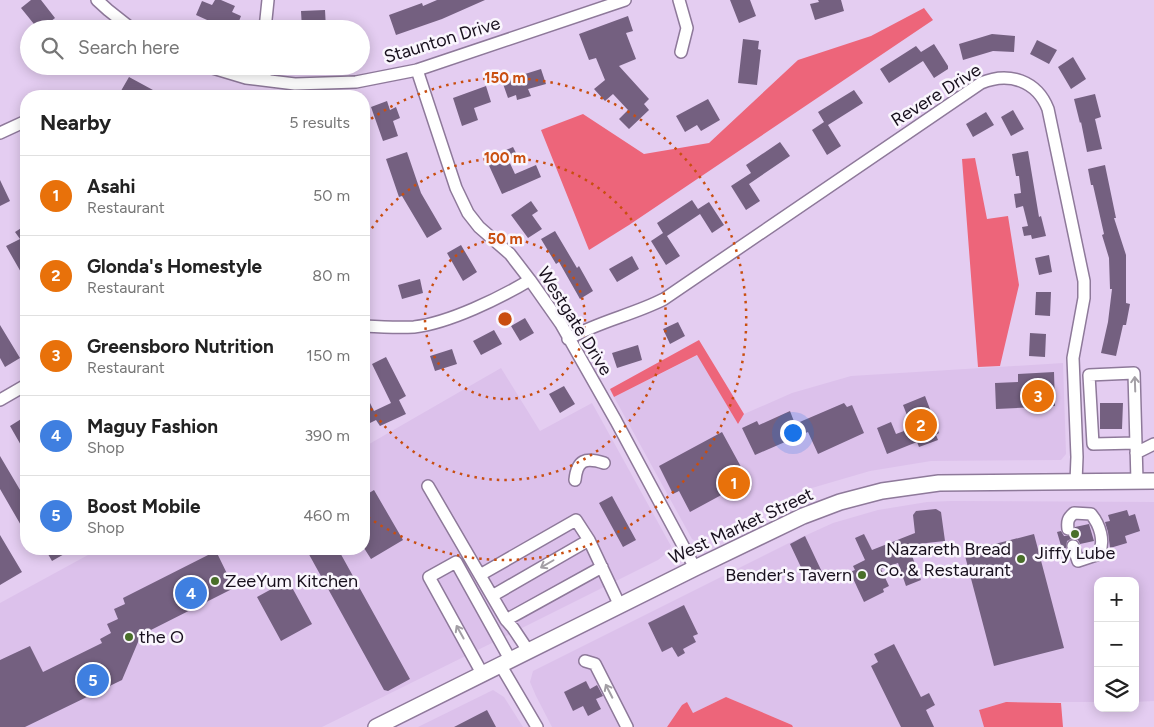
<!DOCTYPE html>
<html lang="en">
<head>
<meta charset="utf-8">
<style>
	body { margin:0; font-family:Figtree,sans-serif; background:#f2f2f2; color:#222 }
	.controls { position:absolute; right:15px; bottom:15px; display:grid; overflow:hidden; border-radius:10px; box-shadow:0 2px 12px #0003 }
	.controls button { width:45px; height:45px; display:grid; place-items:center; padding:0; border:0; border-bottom:1px solid #e0e0e0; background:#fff; color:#222; font:25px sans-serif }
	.you { position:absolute; left:792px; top:432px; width:18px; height:18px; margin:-12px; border:4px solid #fff; border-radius:50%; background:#1a73e8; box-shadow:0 0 0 8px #1a73e833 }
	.badge { display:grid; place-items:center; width:32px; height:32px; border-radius:50%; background:#b45309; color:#fff; font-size:16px; font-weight:700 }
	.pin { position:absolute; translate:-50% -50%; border:2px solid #fff; box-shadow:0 1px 5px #0006 }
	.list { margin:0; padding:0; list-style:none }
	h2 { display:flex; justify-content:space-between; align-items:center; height:65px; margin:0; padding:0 20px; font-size:21px }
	h2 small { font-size:16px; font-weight:400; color:#767676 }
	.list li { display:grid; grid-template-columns:32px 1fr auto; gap:15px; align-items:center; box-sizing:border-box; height:80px; padding:0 20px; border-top:1px solid #e0e0e0 }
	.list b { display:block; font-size:19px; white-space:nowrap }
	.list p { margin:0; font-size:16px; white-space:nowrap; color:#767676 }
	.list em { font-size:16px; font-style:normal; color:#767676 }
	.icon { flex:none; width:28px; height:28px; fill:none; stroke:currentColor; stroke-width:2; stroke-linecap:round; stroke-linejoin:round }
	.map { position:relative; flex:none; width:1154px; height:727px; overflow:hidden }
	.search { position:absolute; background:#fff; box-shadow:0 2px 12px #0003; left:20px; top:20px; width:350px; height:55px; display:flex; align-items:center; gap:12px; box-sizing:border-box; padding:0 18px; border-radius:28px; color:#767676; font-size:19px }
	.panel { position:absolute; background:#fff; box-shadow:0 2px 12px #0003; left:20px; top:90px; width:350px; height:465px; border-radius:20px }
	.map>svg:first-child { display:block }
</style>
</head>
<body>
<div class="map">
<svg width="1154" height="727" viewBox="0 0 1154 727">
	<rect width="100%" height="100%" fill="#e4cdf1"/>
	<path fill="#dcc1eb" d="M698,355L738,424L744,414L792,393L851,376L1063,363L1066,454L1061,460L931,461L870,471L805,490L780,501L698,542L692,539L614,397Z
		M501,368L540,431L592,403L671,546L668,552L658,560L504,637L322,727H0V603L99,549H364V447Z
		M951,501L1154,502V701L1135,702V581H1098V702H1006L979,710L984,727H793L792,725L726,697L693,713L687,703L682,705L667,727H552L536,696L530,682L533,671L789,543L833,523L878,510L927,502Z
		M493,690L504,697L523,727H418Z"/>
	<path fill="#ed657a" d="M924,8L933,20L629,225L589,250L541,130L583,114L644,154L709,143L798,60L871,36Z
		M975,158L987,219L1008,216L1019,285L1000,366L978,367L962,159Z
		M699,340L744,414L738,424L697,355L614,397L610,389Z
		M726,697L792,725L793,727H667L682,705L687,702L693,713Z
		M1006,702L1061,703L1063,727H984L979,710Z"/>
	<path fill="#746080" d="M31,0H41L55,18L41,29H38L21,8Z
		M215,0H221L235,6L232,12L241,16L236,29H227L196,15L202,1L212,5Z
		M437,0H485L442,19L396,35L389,15L422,3L423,6Z
		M730,0H750L756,16L739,23Z
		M818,0H841L844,11L815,20L810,4L819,2Z
		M325,10L326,29H302L301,11Z
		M628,16L633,31L626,33L636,59L619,66L649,99L644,104L649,110L629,129L619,119L628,110L613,94L605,101L594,89L605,80L596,58L589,60L579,34Z
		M992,34L1015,36L1014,52L993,51L963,60L959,44Z
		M743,39L759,41L758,49L761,50L757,85L738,83Z
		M1037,40L1057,50L1049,64L1030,54Z
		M934,44L948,66V69L934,78L923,61L889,83L880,69L916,46L921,52Z
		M1073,57L1086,79L1071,89L1058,67Z
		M541,69L546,84L528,89L531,96L517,100L516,95L508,98L502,81Z
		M129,77L164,96H118Z
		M486,86L491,102L474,108L478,120L462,126L453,98Z
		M854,90L863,103L828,125L841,146L827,155L812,130L824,122L818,112Z
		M1095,94L1101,117L1095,119L1102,149L1087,152L1081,122L1080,123L1074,99Z
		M708,99L720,120L701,131L697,125L685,132L676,116Z
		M387,101L390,110L396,107L400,118L393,121L398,136L383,141L371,107Z
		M1013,110L1024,129L1011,136L1001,117Z
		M986,112L994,125L973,137L966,124Z
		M780,142L790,156L749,184L760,201L746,210L731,186L751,173L746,165Z
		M513,147L517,155L508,159L515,174L536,165L541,177L502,194L486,159Z
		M1028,151L1039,217L1041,216L1046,236L1032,239L1031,235L1024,236L1022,227L1028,226L1023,206L1016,208L1014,194L1021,193L1019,176H1016L1012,154Z
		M407,152L421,193L442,229L427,238L402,196L399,197L386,159Z
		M1105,165L1116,218H1114L1126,255V303L1130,304L1126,325H1123L1116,356L1101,353L1108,322L1112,289H1110L1109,258L1102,235L1104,234L1093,185H1091L1088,169Z
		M0,180L10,201L0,206Z
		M692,200L698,209L709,202L724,225L712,233L700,214L667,236L680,256L666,265L651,241L663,233L657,223Z
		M531,201L538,211L532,215L542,229L528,238L511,215Z
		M26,225V281L6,246L20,239L15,232Z
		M555,231L577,268L579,266L593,291L580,299L559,262L556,264L541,239Z
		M461,245L477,272L463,281L447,253Z
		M1049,255L1052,272L1039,275L1035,258Z
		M632,256L639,269L617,282L609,269Z
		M420,279L423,293L402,299L398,285Z
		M1036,292H1051L1050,316L1035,315Z
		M525,318L534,333L520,341L511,326Z
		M678,322L685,336L670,344L663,329Z
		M0,325L20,358L5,367L0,358Z
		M494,330L502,344L481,355L473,341Z
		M1030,333L1046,334L1045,357L1029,356Z
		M638,345L642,360L617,368L612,353Z
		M452,349L457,364L435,371L430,356Z
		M386,357L406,396L399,400L406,414L380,426L376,420L364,426V391L374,411L391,403L372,364Z
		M1054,372L1055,406L996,409L995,383L1018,382V374Z
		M564,386L575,404L560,413L549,394Z
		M925,396L939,433L936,435L938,440L919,447L917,442L887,454L877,428L891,422L896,434L912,428L903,405Z
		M844,403L847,407L852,405L864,433L818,454L808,432L755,455L742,428L757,421L759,425L790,411L795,424Z
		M1100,403H1123L1122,429H1100Z
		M26,416V454L10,426Z
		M722,432L752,487L729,499L725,493L690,512L679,491L673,494L659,466Z
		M0,456L26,500V534L0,489Z
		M374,490L403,540L371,559L364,548V496Z
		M612,496L636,540L623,547L599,503Z
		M936,509L941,512L945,541L908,545L921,580L906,586L898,563L881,569L889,586L883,589L884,592L864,602L850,572L855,570L853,566L865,560L855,538L864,534L872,550L915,533L913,515L916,511Z
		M1127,510L1129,516L1135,514L1140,531L1125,536L1127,543L1110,548L1108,532L1105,522L1110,521L1108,515Z
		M1089,524L1094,541L1080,544L1078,540L1071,539L1067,541L1066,548L1062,549L1057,532L1061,531L1064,536H1069L1075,533V527Z
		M1034,534L1064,648L994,666L964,552Z
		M0,535L22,572L0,585Z
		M805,536L822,572L807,580L790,544Z
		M45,549H73L52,561Z
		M306,549H338L410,679L388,691L384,690Z
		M216,551L234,588L141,635L122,680L25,727H0V660L30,646L43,672L102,643L100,639L111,633L107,624L118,619L114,609L125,604L123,598Z
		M288,580L312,624L281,641L257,597Z
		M684,605L698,634L693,636L696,642L683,649L685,653L678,657L672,647L662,652L648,623Z
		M894,644L921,697L929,693L935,705L926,710L934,727H901L871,666L878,662L874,654Z
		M586,681L590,689L597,685L603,696L596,699L601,709L588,716L583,706L573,711L564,692Z
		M487,710L496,727H454Z"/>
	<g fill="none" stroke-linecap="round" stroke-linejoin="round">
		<g stroke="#8e799a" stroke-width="14">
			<path id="minor" d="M97,0L108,10L132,29
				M679,0L687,28L681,52
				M265,29L268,0
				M206,66L246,78L295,84L356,82L417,70L625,0
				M417,70L456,188L468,213L479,227L510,254L530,280L561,324L616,421L695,568
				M265,79V66
				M0,133L26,121
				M364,326C380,327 398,328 414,327C449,323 500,298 530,280
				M568,339C599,321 633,315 664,299L981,83C1009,71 1037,81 1048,109L1084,281V298L1073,358L1077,457L1076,482
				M0,400L26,385
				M1136,443L1093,444L1089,375L1134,373L1137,481
				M1136,453L1154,444
				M575,480C577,460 585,457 604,463
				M428,486L506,620L513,628L529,652
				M1068,529C1067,521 1068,518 1074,513L1091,514C1100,525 1105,541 1099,554L1078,561L1073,546
				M480,575L576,520L589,540L620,606
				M492,596L589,540
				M506,620L602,567
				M585,661L595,664L627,727
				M501,666L537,727
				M483,675L429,577L456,562L511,661"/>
		</g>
		<g stroke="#8e799a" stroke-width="18">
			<path id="major" d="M376,727L695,568L803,516L840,502L882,491L939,483L1154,481"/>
		</g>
		<use href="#minor" stroke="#fff" stroke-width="11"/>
		<use href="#major" stroke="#fff" stroke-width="15"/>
	</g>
	<defs><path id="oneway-shaft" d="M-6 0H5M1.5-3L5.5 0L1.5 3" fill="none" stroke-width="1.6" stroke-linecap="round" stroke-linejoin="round" transform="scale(1.25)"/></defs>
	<g stroke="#a39fa5">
		<use href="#oneway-shaft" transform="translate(1135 384) rotate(-92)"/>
		<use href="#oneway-shaft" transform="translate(547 564) rotate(150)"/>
		<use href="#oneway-shaft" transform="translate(460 632) rotate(-119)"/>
		<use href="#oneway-shaft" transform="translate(609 691) rotate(-117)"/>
	</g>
	<g fill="none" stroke="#c94e0f" stroke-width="2.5" stroke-dasharray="2.5 5">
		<circle cx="505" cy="319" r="80"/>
		<path d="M364 241A161 161 0 1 1 364 397"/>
		<path d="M365 123A241 241 0 1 1 365 515"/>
	</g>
	<g fill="#496f29" stroke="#faf6fd" stroke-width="2">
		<circle cx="1075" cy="534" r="5"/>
		<circle cx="1021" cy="559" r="5"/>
		<circle cx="862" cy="575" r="5"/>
		<circle cx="215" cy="581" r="5"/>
		<circle cx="129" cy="637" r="5"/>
	</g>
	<g text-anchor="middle" stroke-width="5" stroke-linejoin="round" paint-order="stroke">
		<g font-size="18" fill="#18101d" stroke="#faf6fd">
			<text transform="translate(442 40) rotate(-17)" y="6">Staunton Drive</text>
			<text transform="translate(936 95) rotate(-32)" y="6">Revere Drive</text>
			<text transform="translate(575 321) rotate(58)" y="6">Westgate Drive</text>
			<text transform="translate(741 526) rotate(-25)" y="6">West Market Street</text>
		</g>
		<g font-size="18" fill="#18101d" stroke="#faf6fd" text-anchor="end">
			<text x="1011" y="555">Nazareth Bread<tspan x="1011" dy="21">Co. &amp; Restaurant</tspan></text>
			<text x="1075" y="559" text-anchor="middle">Jiffy Lube</text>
			<text x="852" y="581">Bender's Tavern</text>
			<text x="225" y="587" text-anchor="start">ZeeYum Kitchen</text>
			<text x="139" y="643" text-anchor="start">the O</text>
		</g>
	</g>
	<circle cx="505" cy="319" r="8" fill="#c94e0f" stroke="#faf6fd" stroke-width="2.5"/>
	<g font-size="15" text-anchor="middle" font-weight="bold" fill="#c94e0f" stroke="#faf6fd" stroke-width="5" stroke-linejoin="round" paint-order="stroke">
		<text x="505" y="83">150 m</text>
		<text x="505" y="163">100 m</text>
		<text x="505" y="244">50 m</text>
	</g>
</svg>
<div class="controls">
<button>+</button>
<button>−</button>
<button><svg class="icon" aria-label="layers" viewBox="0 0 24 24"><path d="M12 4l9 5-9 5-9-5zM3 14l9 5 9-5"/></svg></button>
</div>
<div class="you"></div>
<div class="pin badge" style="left:734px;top:483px;background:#e8710a">1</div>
<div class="pin badge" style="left:921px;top:425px;background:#e8710a">2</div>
<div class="pin badge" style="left:1038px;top:396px;background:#e8710a">3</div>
<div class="pin badge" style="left:191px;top:593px;background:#3f7fe0">4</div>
<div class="pin badge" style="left:93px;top:680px;background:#3f7fe0">5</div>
<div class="search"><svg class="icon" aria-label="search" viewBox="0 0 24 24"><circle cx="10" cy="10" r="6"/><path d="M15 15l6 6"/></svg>Search here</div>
<section class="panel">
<h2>Nearby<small>5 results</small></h2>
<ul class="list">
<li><span class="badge" style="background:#e8710a">1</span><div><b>Asahi</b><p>Restaurant</p></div><em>50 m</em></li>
<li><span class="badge" style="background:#e8710a">2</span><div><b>Glonda's Homestyle</b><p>Restaurant</p></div><em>80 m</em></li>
<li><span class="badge" style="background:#e8710a">3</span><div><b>Greensboro Nutrition</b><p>Restaurant</p></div><em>150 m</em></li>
<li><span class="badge" style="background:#3f7fe0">4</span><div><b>Maguy Fashion</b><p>Shop</p></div><em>390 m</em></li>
<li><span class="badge" style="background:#3f7fe0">5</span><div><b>Boost Mobile</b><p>Shop</p></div><em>460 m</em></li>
</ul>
</section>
</div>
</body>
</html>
